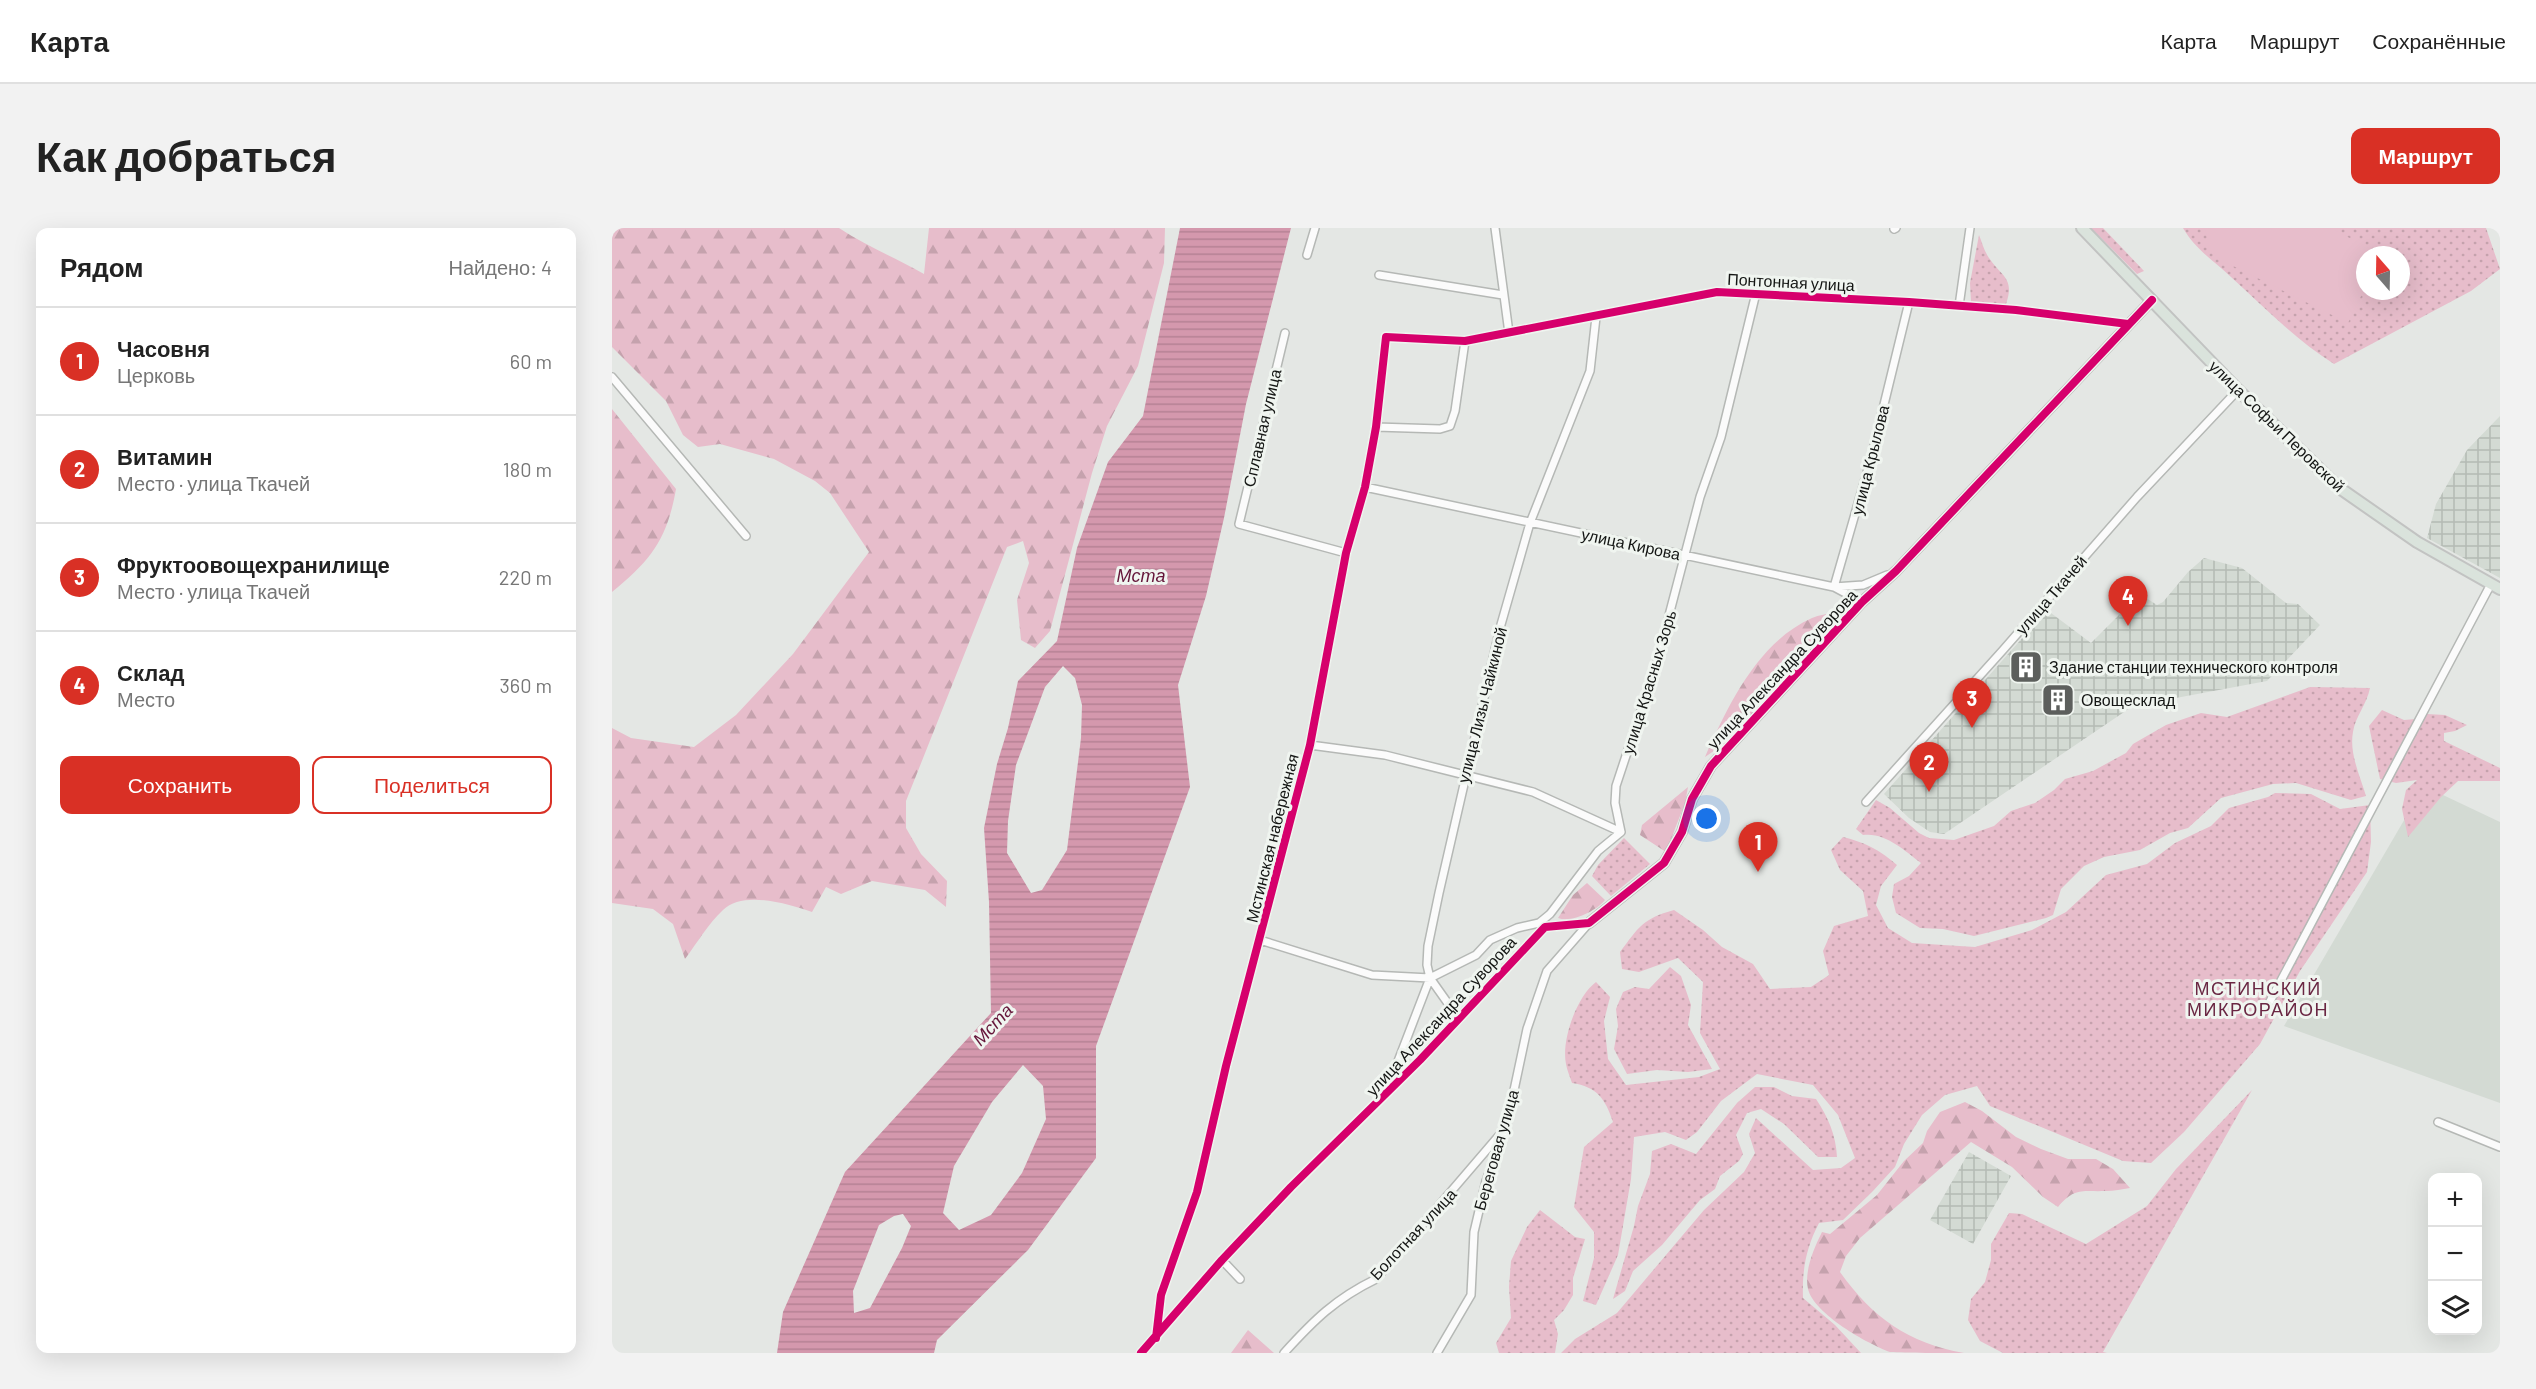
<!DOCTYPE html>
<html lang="ru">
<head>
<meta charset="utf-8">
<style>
	body { margin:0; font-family:Barlow,sans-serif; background:#f2f2f2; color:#222 }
	.controls { position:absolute; right:18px; bottom:18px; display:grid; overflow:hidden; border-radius:12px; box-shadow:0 6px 24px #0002 }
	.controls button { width:54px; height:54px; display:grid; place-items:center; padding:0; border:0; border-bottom:2px solid #e0e0e0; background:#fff; color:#222; font:30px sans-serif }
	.compass { position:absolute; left:1744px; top:18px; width:54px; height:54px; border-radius:50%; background:#fff; box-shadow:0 6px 24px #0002; rotate:340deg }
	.you { position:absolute; left:1095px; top:591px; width:21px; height:21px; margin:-15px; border:4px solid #fff; border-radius:50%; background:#1a73e8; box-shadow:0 0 0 9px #1a73e833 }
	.badge { display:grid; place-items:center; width:39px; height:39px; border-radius:50%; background:#d93025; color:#fff; font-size:20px; font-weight:700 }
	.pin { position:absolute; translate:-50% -50px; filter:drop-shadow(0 2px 3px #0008) }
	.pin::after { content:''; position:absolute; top:32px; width:21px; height:18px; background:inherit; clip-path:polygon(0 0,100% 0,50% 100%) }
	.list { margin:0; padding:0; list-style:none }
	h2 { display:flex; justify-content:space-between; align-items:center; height:78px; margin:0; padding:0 24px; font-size:26px }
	h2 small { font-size:20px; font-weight:400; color:#767676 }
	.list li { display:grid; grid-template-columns:39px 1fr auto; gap:18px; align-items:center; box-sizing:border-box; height:108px; padding:0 24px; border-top:2px solid #e0e0e0 }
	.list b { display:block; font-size:22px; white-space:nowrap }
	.list p { margin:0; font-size:20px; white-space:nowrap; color:#767676 }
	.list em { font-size:20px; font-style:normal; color:#767676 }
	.actions { display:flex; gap:12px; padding:18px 24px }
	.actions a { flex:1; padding:14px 0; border:2px solid #d93025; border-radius:12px; text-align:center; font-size:21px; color:#d93025 }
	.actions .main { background:#d93025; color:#fff }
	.icon { flex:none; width:33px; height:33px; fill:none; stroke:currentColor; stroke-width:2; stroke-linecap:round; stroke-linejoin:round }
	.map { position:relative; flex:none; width:1888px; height:1125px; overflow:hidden; border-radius:12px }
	header { display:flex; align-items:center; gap:36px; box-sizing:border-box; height:84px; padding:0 30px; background:#fff; border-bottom:2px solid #e0e0e0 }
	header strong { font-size:28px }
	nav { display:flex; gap:33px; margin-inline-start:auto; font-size:21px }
	.intro { display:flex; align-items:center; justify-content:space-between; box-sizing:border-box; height:144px; padding:0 36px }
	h1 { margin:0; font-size:42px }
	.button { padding:15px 27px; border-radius:12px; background:#d93025; color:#fff; font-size:21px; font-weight:700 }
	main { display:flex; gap:36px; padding:0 36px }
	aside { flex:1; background:#fff; border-radius:12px; box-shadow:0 6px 24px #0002 }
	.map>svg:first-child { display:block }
</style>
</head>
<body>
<header>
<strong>Карта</strong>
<nav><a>Карта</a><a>Маршрут</a><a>Сохранённые</a></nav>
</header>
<div class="intro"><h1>Как добраться</h1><a class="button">Маршрут</a></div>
<main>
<aside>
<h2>Рядом<small>Найдено: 4</small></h2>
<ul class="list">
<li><span class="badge">1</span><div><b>Часовня</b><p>Церковь</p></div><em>60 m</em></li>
<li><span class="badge">2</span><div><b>Витамин</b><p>Место · улица Ткачей</p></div><em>180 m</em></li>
<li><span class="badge">3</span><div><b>Фруктоовощехранилище</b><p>Место · улица Ткачей</p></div><em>220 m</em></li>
<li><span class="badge">4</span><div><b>Склад</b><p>Место</p></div><em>360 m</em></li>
</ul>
<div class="actions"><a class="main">Сохранить</a><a>Поделиться</a></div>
</aside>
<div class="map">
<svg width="1888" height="1125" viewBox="0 0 1888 1125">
	<defs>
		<pattern id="industrial-grid" width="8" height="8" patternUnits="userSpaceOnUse" patternTransform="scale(1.5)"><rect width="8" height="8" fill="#d3dad3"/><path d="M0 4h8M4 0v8" fill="none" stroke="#b4bab4"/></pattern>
		<pattern id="grass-dots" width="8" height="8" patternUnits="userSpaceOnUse" patternTransform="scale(1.5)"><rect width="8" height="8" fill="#e7bdcb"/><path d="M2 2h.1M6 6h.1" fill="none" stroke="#c5a2ad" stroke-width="1.8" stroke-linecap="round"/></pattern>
		<pattern id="forest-firs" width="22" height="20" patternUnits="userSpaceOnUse" patternTransform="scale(1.5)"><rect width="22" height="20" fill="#e7bdcb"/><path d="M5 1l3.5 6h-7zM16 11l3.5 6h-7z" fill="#c5a2ad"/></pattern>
		<pattern id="water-rules" width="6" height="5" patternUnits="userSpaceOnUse" patternTransform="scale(1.5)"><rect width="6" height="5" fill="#d498ad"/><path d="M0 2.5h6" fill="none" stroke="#b58294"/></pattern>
	</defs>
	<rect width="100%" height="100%" fill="#e4e7e4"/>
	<path fill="#d3dad3" d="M1812,558L1888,594V875L1672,798Z"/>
	<path fill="url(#industrial-grid)" d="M1888,188V350L1815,310L1824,276L1855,222Z
		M1592,330L1630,340L1674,375L1686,376L1708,397L1655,453L1521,478L1332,606L1318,604L1297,590L1272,566L1435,382L1479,415L1528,366L1545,377L1551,374L1576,344Z
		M1357,924L1399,948L1361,1016L1318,992Z"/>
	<path fill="url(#grass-dots)" fill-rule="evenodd" d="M1479,0H1491L1532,43L1525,46Z
		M1571,0H1874L1888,41L1859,63L1722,136C1684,112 1653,80 1619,49C1602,33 1583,21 1571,0ZM1753,27H1789V63H1753Z
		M1367,7C1370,14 1372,23 1377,30C1390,49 1403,50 1394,76L1371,77L1359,74L1358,55Z
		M1698,459L1758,460C1755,476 1743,489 1741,504C1737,525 1748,548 1754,568L1739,572L1684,555L1661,556L1609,570L1576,600L1558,605L1528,622L1492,629L1472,638L1449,661L1441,687L1434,690L1362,708L1331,701L1308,700L1284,685L1280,669L1282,656L1297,648L1309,635C1292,622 1273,604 1251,607L1244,601L1264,572L1278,580L1307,605L1317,610L1342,612L1382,598L1399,583L1423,575L1442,562L1453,551L1481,543L1514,525L1521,516L1554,497L1589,485L1615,489Z
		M1770,482L1792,492L1804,491L1815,486L1833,487L1855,497L1843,503L1832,505V513L1888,540V553H1846L1829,569L1796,609L1790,581L1794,562L1805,552L1784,555L1768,551L1757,498Z
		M1663,565L1699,566L1728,581L1758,577L1759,614L1755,644L1688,743L1648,816L1572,904L1539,935L1511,933L1378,878L1365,858L1333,867L1310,887L1292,916L1283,939L1260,964L1231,992L1207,995C1194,1020 1190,1042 1191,1070L1223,1097L1249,1125H949L963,1111L1005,1085L1092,982L1132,944L1143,925L1137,906L1144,890L1201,942L1229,940L1243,930L1226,887L1201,857L1145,846L1109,873L1085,904L1074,912L1053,904L1022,909L1019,951L1006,1027L984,1077L971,1073L982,1030V1004L962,979L972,919L1001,894C993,870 985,859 960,855C958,849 955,842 954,836C949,812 965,768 984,754L998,769L992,793L996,831L1014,857L1087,849L1108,841L1088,805L1091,754L1066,730L1027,744L1010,741L1008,724C1027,699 1030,691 1062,682L1091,702L1110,719L1141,736L1158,761L1199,759L1217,747L1211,723L1222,698L1256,688L1251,663L1228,642L1219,622L1231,609C1252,614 1268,622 1285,637L1269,658L1264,677L1276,700L1300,715L1363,719L1420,702L1454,684L1494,647L1535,636L1563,615L1599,598L1617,580L1656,569Z
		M1012,610L1038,636L999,668L980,648L986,637Z
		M1058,739L1069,748L1079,777L1076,797L1100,841L1076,844L1045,842L1015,846L1002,821L1006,798L1004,781L1011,764L1023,759L1037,761Z
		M1143,859H1162L1180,868L1204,871C1216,889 1224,907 1225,929H1206L1172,896L1149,881L1135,885L1124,907L1131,926L1127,933L1108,948L1103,961L1088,972L1050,1017L1021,1043L1013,1063L1001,1071L1022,998L1026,978L1038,946L1040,923L1059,916L1084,926L1125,875Z
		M1640,862L1491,1124L1495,1125H1391L1368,1113L1356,1092L1359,1071L1373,1054L1379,1032V1016L1397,985L1410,986L1474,1016L1535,978L1564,941Z
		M928,982L963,1009L973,1011L961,1050V1067L952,1082L942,1092L946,1106L943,1125H887L884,1115L899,1090L897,1059L899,1033L915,999Z"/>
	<path fill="url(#forest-firs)" d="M0,0H227C254,18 284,30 312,46L317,0H553L552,35L526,138L495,198L480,245L438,403L423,420L409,412L405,372L417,335L411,313L395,319L294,573V600L309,626L335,653L334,679L313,662L260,653L229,666L214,659L200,684C177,676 131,662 111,682C96,696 85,715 73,731L61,696L41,681L0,675V500L19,510L82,519L124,487L181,426L257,324L218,265L203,253L162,231L108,216L86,219L71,207L54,173L0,119Z
		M0,181L64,261C55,312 39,332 0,364Z
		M1223,384L1228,394L1112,516L1093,529C1116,477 1146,414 1200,390C1207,387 1215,386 1223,384Z
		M1076,559L1073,575L1054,624L1028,607L1030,597Z
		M975,655L993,672C984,683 960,695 946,690L961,667Z
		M1353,874L1370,883L1404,909L1429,921L1456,931H1484L1501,941L1518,960C1510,961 1502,963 1494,963C1470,964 1463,959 1446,979L1431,969L1400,939L1359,914L1248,1010L1234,1028L1228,1044C1261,1090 1296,1115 1352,1125C1335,1125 1292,1125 1278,1124C1256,1116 1202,1086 1196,1061C1192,1043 1202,1020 1210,1004L1218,1006L1265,967L1292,933L1311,915L1315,903L1328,884Z
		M636,1102L662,1125H619Z"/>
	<path fill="#e7bdcb" d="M1593,0H1718L1769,26L1753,27V60L1736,95L1609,32L1597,21Z"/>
	<path fill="url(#water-rules)" fill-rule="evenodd" d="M568,0H679L634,176L612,290L594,368L566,457L578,559L484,818V930L416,1022L325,1112L322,1125H165L171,1084L233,944L379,785L377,674L372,600L385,536L396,500L406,453L445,413L465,320L496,234L531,188ZM451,438L463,450L470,477L469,510L455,622L430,662L419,665L395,625L396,593L404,537L433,459ZM411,837L431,858L434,891L410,945L379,987L347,1002L331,985L342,938L380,874ZM291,986L299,998L290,1020L258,1080L242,1085L241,1063L267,997L282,988Z"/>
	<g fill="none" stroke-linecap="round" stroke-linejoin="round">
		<g stroke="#b5b8b5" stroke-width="10">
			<path id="street" d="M883,0L897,105
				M1282,1L1284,0
				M695,27L703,0
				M767,47L891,67
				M1347,78L1358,0
				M673,105L627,296L734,325
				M0,149L134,308
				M764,199L828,201L838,198L843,183L853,113
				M753,259L1222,359L1251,357L1275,347
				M1250,374L1222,359L1258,234L1297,74
				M698,517L773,527L921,564L1009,604
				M1254,574L1391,422L1525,269L1626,162
				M648,712L760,747L818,750L847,791
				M818,750L864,727L878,712L905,700L927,695L938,686L986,623L1009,604L1003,575L1004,558L1044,437L1088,269L1109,209L1144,65
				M1655,779L1879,356
				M773,867L818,750L815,737L816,718L827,665L888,400L918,295L978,143L984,89
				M1826,894L1888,919
				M610,1032L628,1051
				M544,1110L549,1067L585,964L614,838L698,517L734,325L753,259L764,199L774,109L853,113L1105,64L1297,74L1404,82L1516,96
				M529,1125L610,1032L679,959L808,832L933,699L977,695
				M672,1125C702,1092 723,1071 764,1051L890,904
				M825,1125L859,1067L862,1004L874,953L894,900L915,801L935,743L977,695"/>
		</g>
		<g stroke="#b5b8b5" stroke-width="12">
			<path id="secondary" d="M977,695L1052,635L1070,604L1080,571L1099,538L1250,374L1284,343L1540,72"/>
		</g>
		<g stroke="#c2c3c2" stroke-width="14">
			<path id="primary" d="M1470,0L1626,162L1726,259L1805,314L1888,361"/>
		</g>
		<use href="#street" stroke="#fbfbfb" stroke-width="7"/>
		<use href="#secondary" stroke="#fbfbfb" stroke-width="9"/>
		<use href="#primary" stroke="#dae3dc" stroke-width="10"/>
		<g stroke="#f0f5f0" stroke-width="11">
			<path id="cycleway" d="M544,1110L549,1067L585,964L614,838L698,517L734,325L753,259L764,199L774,109L853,113L1105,64L1297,74L1404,82L1516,96
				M529,1125L610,1032L679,959L808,832L933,699L977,695L1052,635L1070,604L1080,571L1099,538L1250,374L1284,343L1540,72"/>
		</g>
		<use href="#cycleway" stroke="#d6006c" stroke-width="8"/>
	</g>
	<defs>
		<g id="building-square" transform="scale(1.725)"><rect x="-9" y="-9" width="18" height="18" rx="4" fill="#5d5f5d" stroke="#f0f5f0"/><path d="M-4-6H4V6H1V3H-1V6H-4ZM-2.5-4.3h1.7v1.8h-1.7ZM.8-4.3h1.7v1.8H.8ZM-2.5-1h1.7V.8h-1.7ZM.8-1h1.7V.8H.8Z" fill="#fff"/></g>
	</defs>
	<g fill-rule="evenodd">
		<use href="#building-square" x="1414" y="439"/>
		<use href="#building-square" x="1446" y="472"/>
	</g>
	<g text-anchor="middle" stroke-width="6" stroke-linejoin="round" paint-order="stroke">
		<g font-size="16" fill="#141614" stroke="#f0f5f0">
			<text transform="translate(1179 54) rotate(3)" y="6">Понтонная улица</text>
			<text transform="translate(1665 198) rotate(44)" y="6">улица Софьи Перовской</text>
			<text transform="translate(650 200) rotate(-77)" y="6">Сплавная улица</text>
			<text transform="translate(1258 232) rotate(-76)" y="6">улица Крылова</text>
			<text transform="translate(1019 316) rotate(12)" y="6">улица Кирова</text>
			<text transform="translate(1439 367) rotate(-49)" y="6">улица Ткачей</text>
			<text transform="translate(1170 441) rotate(-47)" y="6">улица Александра Суворова</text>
			<text transform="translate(1037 454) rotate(-73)" y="6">улица Красных Зорь</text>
			<text transform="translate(870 477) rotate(-76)" y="6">улица Лизы Чайкиной</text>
			<text transform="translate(660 610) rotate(-76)" y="6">Мстинская набережная</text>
			<text transform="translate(829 788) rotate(-47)" y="6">улица Александра Суворова</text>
			<text transform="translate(884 922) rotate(-74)" y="6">Береговая улица</text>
			<text transform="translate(801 1006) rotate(-47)" y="6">Болотная улица</text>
		</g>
		<g font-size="16" fill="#141614" stroke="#f0f5f0" text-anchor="start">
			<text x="1437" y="445">Здание станции технического контроля</text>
			<text x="1469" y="478">Овощесклад</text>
		</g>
		<g font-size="18" font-style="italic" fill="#65163a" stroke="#f0f5f0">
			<text x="529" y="354">Мста</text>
			<text transform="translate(381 797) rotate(-47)" y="6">Мста</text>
		</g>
		<g font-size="18" letter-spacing="1.5" fill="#6a2743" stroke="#f0f5f0">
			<text x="1646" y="767">МСТИНСКИЙ<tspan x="1646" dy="21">МИКРОРАЙОН</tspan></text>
		</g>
	</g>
</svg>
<div class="controls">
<button>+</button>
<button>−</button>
<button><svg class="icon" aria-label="layers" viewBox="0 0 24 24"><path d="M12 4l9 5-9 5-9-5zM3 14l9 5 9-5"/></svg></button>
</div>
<svg class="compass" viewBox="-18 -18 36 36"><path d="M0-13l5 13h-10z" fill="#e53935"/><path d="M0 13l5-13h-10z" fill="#767676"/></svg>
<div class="you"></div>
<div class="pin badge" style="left:1146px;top:644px">1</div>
<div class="pin badge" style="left:1317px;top:564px">2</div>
<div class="pin badge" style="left:1360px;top:500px">3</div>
<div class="pin badge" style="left:1516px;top:398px">4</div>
</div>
</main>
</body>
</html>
